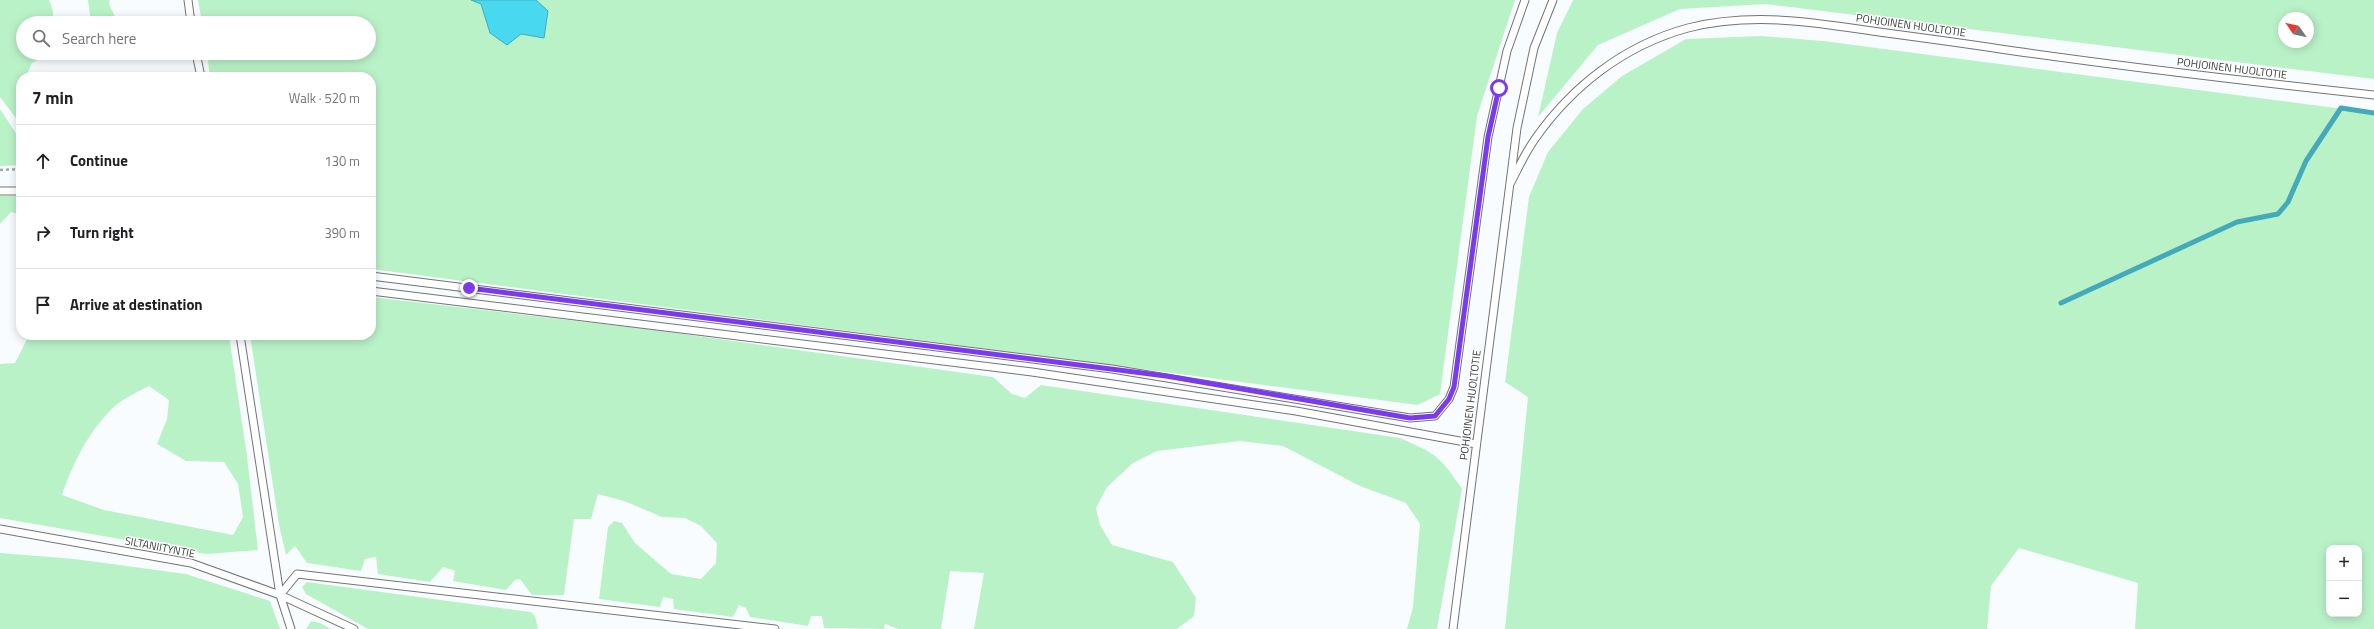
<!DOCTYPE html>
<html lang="en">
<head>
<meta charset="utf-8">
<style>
	body { margin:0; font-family:"Titillium Web",sans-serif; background:#f2f2f2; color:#202124 }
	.controls { position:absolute; right:12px; bottom:12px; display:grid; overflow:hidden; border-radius:8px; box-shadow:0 2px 10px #0003 }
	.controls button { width:36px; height:36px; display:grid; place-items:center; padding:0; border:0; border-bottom:1px solid #e0e0e0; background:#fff; color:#202124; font:20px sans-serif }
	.compass { position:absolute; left:2278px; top:12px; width:36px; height:36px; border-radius:50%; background:#fff; box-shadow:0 2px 10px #0003; rotate:304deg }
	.stop { position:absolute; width:12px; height:12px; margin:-9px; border:3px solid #7c3aed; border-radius:50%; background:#fff }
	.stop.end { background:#7c3aed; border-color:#fff; box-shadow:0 1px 4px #0008 }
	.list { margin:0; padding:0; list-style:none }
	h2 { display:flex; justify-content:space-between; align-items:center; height:52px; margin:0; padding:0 16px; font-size:17px }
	h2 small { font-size:13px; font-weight:400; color:#757577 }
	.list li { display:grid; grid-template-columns:26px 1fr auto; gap:12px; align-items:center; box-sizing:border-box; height:72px; padding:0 16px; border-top:1px solid #e0e0e0 }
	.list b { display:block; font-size:15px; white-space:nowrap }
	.list em { font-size:13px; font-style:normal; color:#757577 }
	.icon { flex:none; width:22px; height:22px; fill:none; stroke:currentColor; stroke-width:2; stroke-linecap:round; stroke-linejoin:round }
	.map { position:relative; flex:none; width:2374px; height:629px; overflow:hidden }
	.search { position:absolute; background:#fff; box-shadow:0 2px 10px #0003; left:16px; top:16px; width:360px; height:44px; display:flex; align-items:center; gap:10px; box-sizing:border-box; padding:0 14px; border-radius:22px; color:#757577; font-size:15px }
	.panel { position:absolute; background:#fff; box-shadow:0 2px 10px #0003; left:16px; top:72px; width:360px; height:268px; border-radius:16px }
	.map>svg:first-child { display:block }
</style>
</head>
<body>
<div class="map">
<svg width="2374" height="629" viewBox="0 0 2374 629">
	<rect width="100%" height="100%" fill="#f8fcff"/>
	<path fill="#baf2c8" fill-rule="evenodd" d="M0,0H49L53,11V23H23V53H48L46,56L32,63L27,74L32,77H21V125L0,97Z
		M88,0H110L109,4L118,23H91Z
		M198,0H471L481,3L490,33L548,12L536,0H1515L1477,116L1440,394L1418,405L371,269V77H210L207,53H369V23H202Z
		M1573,0H2374V79L1766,4L1680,9L1598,45L1538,117L1557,33ZM2284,18H2308V42H2284Z
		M1761,36L1823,41L2374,113V629H2135L2138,583L2019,548L1991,586L1987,629H1505L1528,397L1505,382L1529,197L1548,152L1583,109L1622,76L1686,39ZM2329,548H2359V614H2329Z
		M0,109L21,141V165L0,166Z
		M0,196H21V215L11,212L0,224Z
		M371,297L647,329L993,377L1012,394L1025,398L1041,385L1400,438C1435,453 1440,456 1462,489L1437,629H1407L1413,607L1420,524L1406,503L1360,486L1283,446L1240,441L1157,451L1133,463L1107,487L1096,508L1100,525L1112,545L1173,562L1196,598L1194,616L1177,629H974L984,573L950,571L941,629H898L885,624L884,629L824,628L822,616H811L808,626L750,617L746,608L739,605L733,617L674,609L673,599L663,597L660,607L599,599L608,527L614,521L622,523L635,543L671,574L701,579L716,563L717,543L701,526L685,518L662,517L624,501L598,494L591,519H574L564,595H532L520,579L515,580L506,590L453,581L455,571L443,567L430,582L378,574L376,557L365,559L361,571L307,563L295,546L286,555L279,525L250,335H371Z
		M29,335H59L62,337L64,335H229L247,456L258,550L206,554L0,518V364L15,363ZM149,386L169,400L167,419L157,444L186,461L224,462L238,484L243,517L233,535L104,510L62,495C73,463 89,430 115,406C124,398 138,392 149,386Z
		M0,553L75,559L186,574L270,601L280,629H0Z
		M307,582L531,612L535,616L538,629H368L306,594L302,587Z
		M311,621L320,623L331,629H306Z"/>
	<path fill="#48d8f0" stroke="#4ab" d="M471,0H536L548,11L544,38L521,34L507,45L490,33L481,4Z"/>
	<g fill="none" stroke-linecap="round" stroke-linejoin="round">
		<path stroke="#4ab" stroke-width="5" d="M2061,303L2237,222L2278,214L2288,202L2306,161L2341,108L2374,113"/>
		<g stroke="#717477" stroke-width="9">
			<path id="lane" d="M188,0L191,23
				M196,53L201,77
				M1510,184C1518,169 1525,153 1535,139C1572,86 1625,45 1688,28C1752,12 1814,22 1879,32C1924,38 1969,44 2014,51C2134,68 2254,82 2374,95
				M0,191H21
				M371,276L1112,369L1410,418L1435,416L1449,399L1454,387L1488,137L1507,51L1525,0
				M371,291L1032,372L1296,411L1476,444
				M240,335L280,595
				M0,529L191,563L280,595L354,629
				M291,629L280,595L297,574L775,629
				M1453,629L1517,128L1534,48L1553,0"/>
		</g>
		<path stroke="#a4a6a8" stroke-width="2.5" stroke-dasharray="3 3" stroke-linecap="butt" d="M0,170L21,169"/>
		<use href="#lane" stroke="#fff" stroke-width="7"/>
	</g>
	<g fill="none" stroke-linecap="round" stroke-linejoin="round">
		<path stroke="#7c3aed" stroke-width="5" d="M469,288L1166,376L1410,418L1435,416L1449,399L1454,387L1488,137L1499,88"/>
	</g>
	<g text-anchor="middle" stroke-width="3" stroke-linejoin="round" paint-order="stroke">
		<g font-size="11" fill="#3c3d3e" stroke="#fff">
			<text transform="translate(1911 25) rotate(8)" y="4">POHJOINEN HUOLTOTIE</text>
			<text transform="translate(2232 68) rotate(7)" y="4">POHJOINEN HUOLTOTIE</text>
			<text transform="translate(1470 405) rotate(-83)" y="4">POHJOINEN HUOLTOTIE</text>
			<text transform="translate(160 547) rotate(11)" y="4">SILTANIITYNTIE</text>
		</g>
	</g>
</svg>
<div class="controls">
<button>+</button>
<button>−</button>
</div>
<svg class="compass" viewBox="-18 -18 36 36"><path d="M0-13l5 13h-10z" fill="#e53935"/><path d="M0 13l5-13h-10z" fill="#757577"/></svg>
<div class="stop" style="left:1499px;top:88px"></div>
<div class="stop end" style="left:469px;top:288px"></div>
<div class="search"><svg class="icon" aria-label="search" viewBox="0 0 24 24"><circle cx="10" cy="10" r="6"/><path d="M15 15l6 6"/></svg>Search here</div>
<section class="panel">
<h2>7 min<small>Walk · 520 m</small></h2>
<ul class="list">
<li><svg class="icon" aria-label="ahead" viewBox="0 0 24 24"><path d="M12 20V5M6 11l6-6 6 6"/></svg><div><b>Continue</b></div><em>130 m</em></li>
<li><svg class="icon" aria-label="right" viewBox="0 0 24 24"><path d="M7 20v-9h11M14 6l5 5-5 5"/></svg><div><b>Turn right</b></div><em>390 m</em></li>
<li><svg class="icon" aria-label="arrive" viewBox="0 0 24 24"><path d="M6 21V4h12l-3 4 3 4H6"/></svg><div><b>Arrive at destination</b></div></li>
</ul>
</section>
</div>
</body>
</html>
